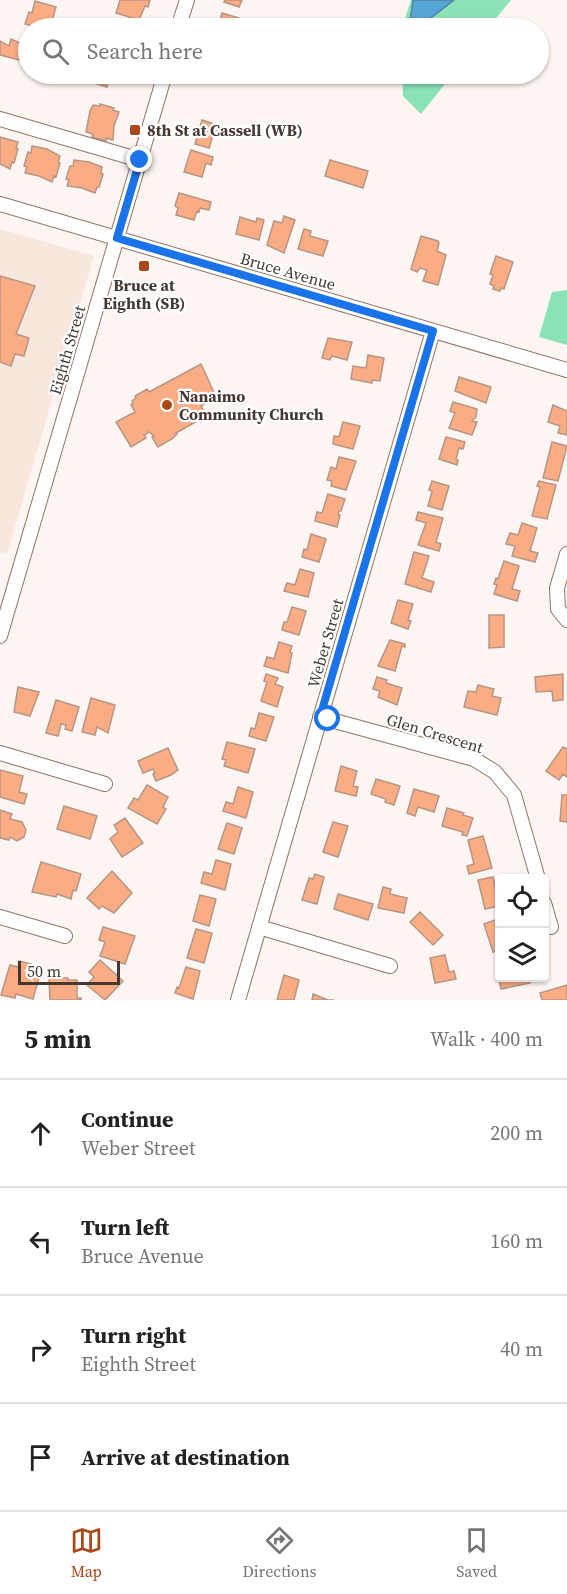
<!DOCTYPE html>
<html lang="en">
<head>
<meta charset="utf-8">
<style>
	body { margin:0; font-family:"Source Serif 4",serif; background:#f6f6f6; color:#222 }
	.controls { position:absolute; right:18px; bottom:18px; display:grid; overflow:hidden; border-radius:6px; box-shadow:0 2px 4px #0004 }
	.controls button { width:54px; height:54px; display:grid; place-items:center; padding:0; border:0; border-bottom:2px solid #e0e0e0; background:#fff; color:#222; font:30px sans-serif }
	.scale { position:absolute; left:18px; bottom:15px; width:102px; box-sizing:border-box; padding-left:6px; border:3px solid #463831; border-top:0; font-size:16px; line-height:21px; white-space:nowrap; color:#463831; -webkit-text-stroke:4px #fff; paint-order:stroke }
	.stop { position:absolute; width:18px; height:18px; margin:-14px; border:4px solid #1a73e8; border-radius:50%; background:#fff }
	.stop.end { background:#1a73e8; border-color:#fff; box-shadow:0 2px 6px #0008 }
	.list { margin:0; padding:0; list-style:none }
	h2 { display:flex; justify-content:space-between; align-items:center; height:78px; margin:0; padding:0 24px; font-size:26px }
	h2 small { font-size:20px; font-weight:400; color:#767676 }
	.list li { display:grid; grid-template-columns:39px 1fr auto; gap:18px; align-items:center; box-sizing:border-box; height:108px; padding:0 24px; border-top:2px solid #e0e0e0 }
	.list b { display:block; font-size:22px; white-space:nowrap }
	.list p { margin:0; font-size:20px; white-space:nowrap; color:#767676 }
	.list em { font-size:20px; font-style:normal; color:#767676 }
	.icon { flex:none; width:33px; height:33px; fill:none; stroke:currentColor; stroke-width:2; stroke-linecap:round; stroke-linejoin:round }
	.map { position:relative; flex:none; width:567px; height:1000px; overflow:hidden }
	.search { position:absolute; background:#fff; box-shadow:0 2px 4px #0004; left:18px; right:18px; top:18px; height:66px; display:flex; align-items:center; gap:15px; box-sizing:border-box; padding:0 21px; border-radius:33px; color:#767676; font-size:22px }
	.sheet { height:510px; background:#fff }
	nav { display:flex; justify-content:space-around; align-items:center; box-sizing:border-box; height:84px; border-top:2px solid #e0e0e0; background:#fff; font-size:16px; color:#767676 }
	nav a { display:grid; justify-items:center; gap:3px }
	nav .on { color:#ac471a }
	.map>svg:first-child { display:block }
</style>
</head>
<body>
<div class="map">
<svg width="567" height="1000" viewBox="0 0 567 1000">
	<rect width="100%" height="100%" fill="#fdf5f2"/>
	<path fill="#f9e7de" d="M0,229L94,256L7,554L0,552Z"/>
	<path fill="#8be2b6" d="M411,0H511L488,28H402Z
		M402,74H453L421,114L403,96Z
		M567,290V345L539,337L552,292Z"/>
	<path fill="#57a4d6" stroke="#5284a4" stroke-width="1.5" d="M413,0H454L423,24L409,28Z"/>
	<path fill="#faac84" stroke="#b79585" stroke-width="1.5" d="M120,0H150L148,7L145,6L139,20L116,13Z
		M225,0H242L239,7L224,2Z
		M35,1L56,7L50,28H40L25,24L29,12L32,13Z
		M222,13L239,18L236,28H218Z
		M11,39L26,46L23,61L0,55V41L9,46Z
		M86,74H116L115,76L111,75L107,87L91,82L92,78L85,76Z
		M305,74H326L325,78Z
		M100,104L114,108L113,110L119,112L114,126L113,140L106,138V141L92,137L93,134L86,132L90,111L93,105L100,106Z
		M202,120L221,126L219,133L214,132L209,148L195,144Z
		M0,137L18,142L16,148L18,149L14,163L12,162L10,169L0,164Z
		M32,146L47,149L60,156L58,162L60,163L56,177L54,176L52,182L39,176L25,173L27,167L24,166L28,152L31,153Z
		M191,150L213,157L211,165L206,163L202,177L184,172Z
		M74,160L89,162L102,167L101,173L103,174L99,187H97L95,193L82,188L67,186L69,180L66,179L70,166H73Z
		M330,160L368,171L363,188L325,176Z
		M179,193L211,202L209,210L200,208L199,212L197,211L194,220L176,215L178,208L175,206Z
		M284,216L295,220L284,253L267,245L274,221L282,223Z
		M240,217L256,222L257,218L264,220L259,240L236,234Z
		M304,229L311,231L310,236L328,241L323,256L298,249Z
		M421,236L438,241L439,243L437,251L446,255L438,285L423,281L427,270L420,268L417,272L411,269Z
		M496,256L513,262L504,289L501,288L500,291L493,289L494,286L490,284L493,275L490,274Z
		M0,276L35,286L16,334L29,338L24,356L15,354L11,366L0,362Z
		M328,338L352,342L347,360L332,356L330,360L322,358Z
		M368,355L384,358L380,381L372,380V383L351,379L353,366L366,368Z
		M201,364L216,397L201,406L207,418L201,422L199,420L176,433L177,434L172,439L158,447L152,437L154,436L149,432L144,435L146,438L131,447L116,422L135,412L131,405L133,403L132,401L136,398L135,396L147,389L149,392Z
		M459,377L491,387L486,403L455,391Z
		M453,402L477,409L476,417L472,421L477,422L472,435L449,428L455,413L450,411Z
		M553,405L567,411V435L558,433L560,426L548,422Z
		M343,422L360,426L353,449L333,444L334,436L339,437Z
		M446,437L465,442L463,449L459,448L456,459L458,460L457,465L439,459Z
		M552,442L567,446L558,481L543,478Z
		M339,457L356,461L346,490L331,486L332,481L327,480L331,467L336,469Z
		M432,481L449,486L442,510L428,506L432,491L429,490Z
		M539,481L556,485L547,519L532,516L540,487L537,486Z
		M328,494L345,499L341,511H339L338,515H340L337,527L315,521L317,512L322,513Z
		M418,512L443,518L436,542L441,544L439,551L418,545L426,523L416,520Z
		M522,523L537,528L530,551L538,553L535,562L512,556L515,546L506,544L510,533L518,535Z
		M311,534L326,539L319,562L302,557L304,549L307,550Z
		M414,552L429,556L422,578L434,582L431,592L405,584Z
		M504,561L519,566L512,589L520,591L517,601L494,594L497,585L494,584L496,578L498,579Z
		M300,569L314,573L308,597L284,591L287,583L295,585Z
		M398,600L413,604L408,620L411,621L408,629L391,623Z
		M292,607L306,611L299,635L282,630L284,622H287Z
		M489,615H504V647L489,648Z
		M390,640L405,644V647L402,646L395,671L378,666Z
		M279,642L292,646L290,652L292,653L288,673L264,666L267,657L274,659Z
		M266,674L278,678L275,684L283,687L277,707L261,701L267,682L264,681Z
		M563,674V700L553,701L552,691L536,692L535,677Z
		M377,677L387,680L386,683L402,688L397,705L378,697L380,691L373,689Z
		M478,685L494,689L492,696L501,698L497,715L464,707L468,691L476,692Z
		M18,687L39,692L30,716L14,712Z
		M91,698L115,705L108,733L97,727L95,735L82,732Z
		M56,700L79,707L72,731L65,729L66,725L61,724L58,736L46,733Z
		M259,713L274,717L266,741L249,736L251,728L255,729Z
		M227,742L255,749L248,773L224,766L226,760L222,759Z
		M563,747L567,749V777L563,774L559,780L546,771Z
		M168,748L178,770L171,775L156,781L153,774L155,773L153,769L143,773L138,761Z
		M341,766L357,771L353,786L358,787L356,796L335,791Z
		M0,770L23,776L19,792L27,794L24,804L0,797Z
		M376,779L400,786L394,805L385,802L386,799L371,794Z
		M147,785L168,797L163,807L166,809L157,824L128,808L134,798L138,800Z
		M238,787L253,792L246,818L223,811L226,802L233,804Z
		M414,789L439,796L434,812L418,807L415,816L407,813Z
		M562,795H567V822L560,821Z
		M64,806L97,816L90,839L57,829Z
		M447,808L464,813L463,815L473,818L467,836L462,835L463,832L442,826Z
		M0,810L12,814L10,819L22,822L26,830L24,837L17,841L10,837L9,840L0,838Z
		M125,818L143,843L122,857L110,839L118,832L114,825Z
		M333,822L348,826L338,857L323,852Z
		M227,823L242,828L234,854L218,849Z
		M483,836L492,868L469,874L467,866L474,864L468,840Z
		M216,860L231,864L225,890L201,883L204,872L212,874Z
		M41,862L81,874L76,891L73,890L71,899L57,894L56,897L32,892Z
		M112,871L132,893L114,913L102,906L99,909L87,898Z
		M315,874L324,877L317,904L302,900L309,878L313,879Z
		M493,877L500,906L485,909L478,880Z
		M383,887L391,889L390,894L407,898L404,913L378,908Z
		M338,894L373,904L368,920L334,909Z
		M200,895L216,899L209,926L193,921Z
		M420,912L443,935L433,945L410,922Z
		M498,919L500,950L493,952L484,924Z
		M103,927L135,936L125,964L100,956L105,942L99,940Z
		M196,929L212,933L204,963L187,958Z
		M445,955L449,972L454,971L456,979L435,983L430,958Z
		M100,960L123,981L105,1000L87,985L94,977L89,972Z
		M19,961L31,964L29,971L40,974L33,999L16,994L15,998L1,995L10,965L18,967Z
		M186,967L200,971L193,999L175,993L177,987L179,988Z
		M498,974L500,978H529L530,983L501,989Z
		M284,975L299,980L294,1000H277Z
		M49,978H68V980H77V998H81V1000H50Z
		M567,985V1000H542L540,993Z
		M313,994L328,1000H334H312Z"/>
	<g fill="none" stroke-linecap="round" stroke-linejoin="round">
		<g stroke="#937363" stroke-width="16">
			<path id="minor" d="M178,28L187,0
				M0,119L140,160
				M0,204L567,370
				M567,554L557,588L558,609L567,620
				M0,636L165,74
				M320,717L474,759L495,772L514,795L538,879
				M0,753L105,784
				M544,903L551,927
				M0,917L65,936
				M259,927L390,966
				M238,1000L433,331"/>
		</g>
		<use href="#minor" stroke="#fff" stroke-width="14"/>
	</g>
	<g fill="none" stroke-linecap="round" stroke-linejoin="round">
		<path stroke="#1a73e8" stroke-width="8" d="M140,160L117,238L433,331L320,717L328,719"/>
	</g>
	<g fill="#ac471a" stroke="#fff" stroke-width="2">
		<rect x="129" y="124" width="12" height="12" rx="3"/>
		<rect x="138" y="260" width="12" height="12" rx="3"/>
		<circle cx="167" cy="405" r="6"/>
	</g>
	<g text-anchor="middle" stroke-width="4.5" stroke-linejoin="round" paint-order="stroke">
		<g font-size="16" font-weight="bold" fill="#463831" stroke="#fff" text-anchor="start">
			<text x="147" y="136">8th St at Cassell (WB)</text>
			<text x="144" y="291" text-anchor="middle">Bruce at<tspan x="144" dy="18">Eighth (SB)</tspan></text>
			<text x="179" y="402">Nanaimo<tspan x="179" dy="18">Community Church</tspan></text>
		</g>
		<g font-size="16" fill="#463831" stroke="#fff">
			<text transform="translate(288 271) rotate(16)" y="6">Bruce Avenue</text>
			<text transform="translate(67 350) rotate(-74)" y="6">Eighth Street</text>
			<text transform="translate(325 643) rotate(-74)" y="6">Weber Street</text>
			<text transform="translate(435 733) rotate(17)" y="6">Glen Crescent</text>
		</g>
	</g>
</svg>
<div class="controls">
<button><svg class="icon" aria-label="locate" viewBox="0 0 24 24"><circle cx="12" cy="12" r="6"/><path d="M12 2v4M12 18v4M2 12h4M18 12h4"/></svg></button>
<button><svg class="icon" aria-label="layers" viewBox="0 0 24 24"><path d="M12 4l9 5-9 5-9-5zM3 14l9 5 9-5"/></svg></button>
</div>
<div class="scale">50 m</div>
<div class="stop" style="left:328px;top:719px"></div>
<div class="stop end" style="left:140px;top:160px"></div>
<div class="search"><svg class="icon" aria-label="search" viewBox="0 0 24 24"><circle cx="10" cy="10" r="6"/><path d="M15 15l6 6"/></svg>Search here</div>
</div>
<section class="sheet">
<h2>5 min<small>Walk · 400 m</small></h2>
<ul class="list">
<li><svg class="icon" aria-label="ahead" viewBox="0 0 24 24"><path d="M12 20V5M6 11l6-6 6 6"/></svg><div><b>Continue</b><p>Weber Street</p></div><em>200 m</em></li>
<li><svg class="icon" aria-label="left" viewBox="0 0 24 24"><path d="M17 20v-9H6M10 6l-5 5 5 5"/></svg><div><b>Turn left</b><p>Bruce Avenue</p></div><em>160 m</em></li>
<li><svg class="icon" aria-label="right" viewBox="0 0 24 24"><path d="M7 20v-9h11M14 6l5 5-5 5"/></svg><div><b>Turn right</b><p>Eighth Street</p></div><em>40 m</em></li>
<li><svg class="icon" aria-label="arrive" viewBox="0 0 24 24"><path d="M6 21V4h12l-3 4 3 4H6"/></svg><div><b>Arrive at destination</b></div></li>
</ul>
</section>
<nav>
<a class="on"><svg class="icon" aria-label="map" viewBox="0 0 24 24"><path d="M3 6l6-2 6 2 6-2v14l-6 2-6-2-6 2zM9 4v14M15 6v14"/></svg>Map</a>
<a><svg class="icon" aria-label="directions" viewBox="0 0 24 24"><path d="M12 3l9 9-9 9-9-9zM9 14v-3h6M13 9l2 2-2 2"/></svg>Directions</a>
<a><svg class="icon" aria-label="saved" viewBox="0 0 24 24"><path d="M7 4h10v16l-5-4-5 4z"/></svg>Saved</a>
</nav>
</body>
</html>
